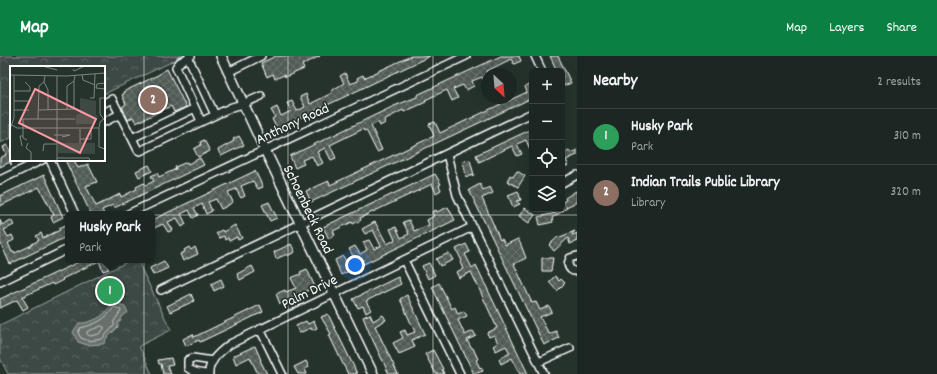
<!DOCTYPE html>
<html lang="en">
<head>
<meta charset="utf-8">
<style>
	body { margin:0; font-family:Dekko,sans-serif; background:#29322f; color:#f1f3f6 }
	.controls { position:absolute; right:12px; top:12px; display:grid; overflow:hidden; border-radius:6px; box-shadow:0 4px 16px #0002 }
	.controls button { width:36px; height:36px; display:grid; place-items:center; padding:0; border:0; border-bottom:1px solid #3a4340; background:#1c2622; color:#f1f3f6; font:20px sans-serif }
	.compass { position:absolute; left:481px; top:12px; width:36px; height:36px; border-radius:50%; background:#1c2622; box-shadow:0 4px 16px #0002; rotate:154deg }
	.you { position:absolute; left:355px; top:209px; width:14px; height:14px; margin:-10px; border:3px solid #fff; border-radius:50%; background:#1a73e8; box-shadow:0 0 0 6px #1a73e833 }
	.badge { display:grid; place-items:center; width:26px; height:26px; border-radius:50%; background:#0b8043; color:#fff; font-size:13px; font-weight:700 }
	.pin { position:absolute; translate:-50% -50%; border:2px solid #fff; box-shadow:0 1px 4px #0006 }
	.popup { position:absolute; left:65px; top:155px; width:90px; height:52px; box-sizing:border-box; display:grid; place-content:center; border-radius:6px; background:#1c2622; filter:drop-shadow(0 1px 3px #0005); font-size:13px; white-space:nowrap; color:#a0a5a5 }
	.popup b { font-size:15px; color:#f1f3f6 }
	.popup::after { content:''; position:absolute; left:50%; top:100%; margin-left:-8px; border:8px solid transparent; border-top-color:#1c2622 }
	.list { margin:0; padding:0; list-style:none }
	h2 { display:flex; justify-content:space-between; align-items:center; height:52px; margin:0; padding:0 16px; font-size:17px }
	h2 small { font-size:13px; font-weight:400; color:#a0a5a5 }
	.list li { display:grid; grid-template-columns:26px 1fr auto; gap:12px; align-items:center; box-sizing:border-box; height:56px; padding:0 16px; border-top:1px solid #3a4340 }
	.list b { display:block; font-size:15px; white-space:nowrap }
	.list p { margin:0; font-size:13px; white-space:nowrap; color:#a0a5a5 }
	.list em { font-size:13px; font-style:normal; color:#a0a5a5 }
	.icon { flex:none; width:22px; height:22px; fill:none; stroke:currentColor; stroke-width:2; stroke-linecap:round; stroke-linejoin:round }
	.map { position:relative; flex:none; width:577px; height:318px; overflow:hidden }
	header { display:flex; align-items:center; gap:24px; box-sizing:border-box; height:56px; padding:0 20px; background:#0b8043; color:#fff }
	header strong { font-size:19px }
	nav { display:flex; gap:22px; margin-inline-start:auto; font-size:14px }
	main { display:flex }
	aside { flex:1; background:#1c2622 }
	.map>svg:first-child { display:block }
</style>
</head>
<body>
<header>
<strong>Map</strong>
<nav><a>Map</a><a>Layers</a><a>Share</a></nav>
</header>
<main>
<div class="map">
<svg width="577" height="318" viewBox="0 0 577 318">
	<defs>
		<pattern id="forest-crowns" width="20" height="18" patternUnits="userSpaceOnUse"><rect width="20" height="18" fill="#3e4944"/><path d="M2 6a3 3 0 1 1 6 0M12 15a3 3 0 1 1 6 0" fill="none" stroke="#5b6460"/></pattern>
		<pattern id="building-cross-hatch" width="8" height="8" patternUnits="userSpaceOnUse"><rect width="8" height="8" fill="#515c57"/><path d="M0 0l8 8M0 8l8-8" fill="none" stroke="#6b7470"/></pattern>
	</defs>
	<rect width="100%" height="100%" fill="#26332d"/>
	<filter id="ink" filterUnits="userSpaceOnUse"><feTurbulence type="fractalNoise" baseFrequency=".025" numOctaves="2"/><feDisplacementMap in="SourceGraphic" scale="8" xChannelSelector="R" yChannelSelector="G"/><feConvolveMatrix kernelMatrix="1 2 1 2 8 2 1 2 1" color-interpolation-filters="sRGB"/></filter>
	<g filter="url(#ink)">
		<path fill="url(#forest-crowns)" stroke="#9ea4a2" d="M0,0H184L104,38V11H11V82L0,87Z
			M131,204H137L171,274L139,290L152,318H8L0,302V269Z"/>
		<path fill="#67706c" stroke="#a4a9a7" d="M113,245L124,250L128,256L122,261L120,266H118V271L105,284L106,286L103,288L87,289L78,286L73,276L79,267C87,268 101,262 106,256C109,253 111,248 113,245Z"/>
		<g fill="none" stroke-linecap="round" stroke-linejoin="round">
			<path stroke="#c2c6c4" stroke-width="1" d="M114,251L120,253L121,255L114,265V270L102,283L89,285L81,282L78,277L80,272C94,269 106,264 114,251Z
				M102,270L104,271V273L99,278L90,280L87,278V276Z"/>
		</g>
		<path fill="url(#building-cross-hatch)" stroke="#fff" d="M276,0H320L302,9L304,13L285,21L284,19L275,23L273,18L267,21L261,7Z
			M411,0H430L277,73L272,63L275,61L271,54L277,51L281,60L291,55L287,47L292,45L297,55L305,51L300,41L306,38L310,48L332,37L331,35L344,27L340,20L345,17L350,28L358,25L357,22L363,19L364,22Z
			M501,0H519L521,5L514,8L511,3L487,15V32L482,21L472,25L474,30L466,34L463,29L453,33L458,42L452,45L447,34L425,44L426,46L404,56L403,54L399,56L384,64L385,67L380,70L378,66L371,70L382,94L377,96L366,74L364,75L363,73L330,89L336,102L331,104L325,92L317,96L323,107L317,110L312,100L302,104L304,108L295,112L290,100L394,50L417,41V39Z
			M550,0H558L571,27L564,30L562,26V15H557Z
			M167,13L186,51L174,56L171,50L136,67L133,61L128,64L122,51L126,48L122,39L124,38L123,36L160,18V17Z
			M532,27V42L311,146L306,135L329,125L330,129L434,80L429,68L435,66L440,77L501,48L498,42H506L508,45L527,36L525,31Z
			M532,73V98L526,84L517,88L522,98L517,100L512,90L479,106L476,99Z
			M239,80L244,89L221,100L218,94L234,85L233,83Z
			M204,84L210,95L198,101L194,93L201,89L200,86Z
			M7,89L11,97V109L10,106L0,111V102L6,99L3,91Z
			M569,94L571,97L577,94V99L566,104L569,109L564,111L562,108V95L563,97Z
			M200,102L204,109L114,152L113,149L102,154L104,158H91L65,104H74L78,112L88,108L97,126L86,130L96,150L120,138L121,141L137,133L136,131L144,127L146,129L154,125L151,120L157,117L159,121L161,120L176,113L175,111L187,106L188,108Z
			M470,104L474,119L466,121L463,105Z
			M149,109L152,115L139,121L136,115Z
			M255,115L263,131L258,133L253,125L241,130L245,140L241,142L236,133L228,136L233,146L227,150L221,153L216,143L208,146L212,155L206,158L202,148L194,152L198,159L193,162L189,154L181,158L186,168L182,171L177,162L168,166L173,174L168,176L163,168L152,173V164Z
			M517,115L525,120L518,131L507,125L510,119L513,121Z
			M435,118L441,128L439,129L441,134L436,137L432,128L362,161L360,162L361,164L353,168L352,166L333,175L335,179L329,183L323,171Z
			M44,119L63,161L53,166L51,161L54,159L39,131L0,150V140Z
			M480,128L483,134L490,131L493,137L482,142L500,184L502,183L505,189L518,183L521,189L526,202L514,208L532,247L536,246L540,254L549,250L552,256L540,261L549,278L556,275L559,282L544,289L469,134Z
			M518,135L521,144L516,145L520,148L513,151L508,139Z
			M576,135L577,137V146L566,151L567,152L552,162L553,166L540,169L538,161L556,157L553,153H562V145L563,146L566,144L565,142Z
			M269,146L277,162L270,165L262,149Z
			M448,151L455,164L341,219L335,204L343,200L347,207L355,203L349,193L355,190L360,198L367,194L363,186L369,184L374,193L381,190L373,174L365,178L362,173L375,166L387,188L395,184L390,173L396,171L401,182L409,178L403,166L409,164L414,175L429,169L427,164L434,160L432,156L436,154L437,156Z
			M525,152L535,159L529,167L519,160Z
			M0,164L2,169L11,164L14,169L4,174L8,181L12,179L14,184L8,187L12,196L14,195L15,197L32,189V188L39,184L36,180L41,177L43,182L60,174L59,172L68,168V180L10,208L0,186Z
			M235,169L242,182L238,184L237,181L229,185L228,182L225,184L224,180L219,182L216,177L222,174L223,176Z
			M575,175L572,178L573,179L577,177V185L570,188L568,182L554,195L549,189L559,180L560,181Z
			M291,188L295,196L287,200V198L276,203L274,196Z
			M466,188L470,196L465,198L472,212L476,209L528,318H520L512,302L501,308L499,303L510,297L506,290L496,295L493,290L498,287L494,279L489,281L487,277L497,272L476,226L471,216L459,222L456,216L463,213L460,206L462,205L456,193Z
			M189,191L191,194L195,191L198,198L183,205L180,198L185,196L184,194Z
			M449,197L453,204L440,210L436,203Z
			M542,202H553L551,215H542Z
			M83,204H105L109,213L103,215L99,205L62,223L63,224L53,229L52,227L22,241L28,251L23,254L17,244L0,252V243Z
			M164,205L168,212L153,219L150,212Z
			M429,207L435,219L428,223L422,210Z
			M252,210L255,216L240,224L237,218Z
			M307,213L315,231L280,248L276,238L285,234L286,236L296,232L291,222L301,218L300,216Z
			M555,220L559,225L561,223L565,227L557,235L549,226Z
			M398,221L401,228L366,245L371,254L366,257L363,250L358,252L353,243Z
			M221,223L224,230L214,235L211,228Z
			M439,227L452,253L455,251L458,258L464,255L467,260L458,264L465,279L473,275L476,280L467,284L471,292H473L478,303L476,304L480,312L481,311L483,315L474,318L432,231Z
			M191,238L194,245L170,256L167,250Z
			M407,239L425,278L412,284L415,291L399,298L393,287L403,282L400,276L405,274L407,279L415,276L400,243Z
			M260,249L263,256L200,286L199,284L186,290L183,283L193,278L194,281Z
			M328,258L354,311L357,318H348L342,306L329,279L331,278L321,261Z
			M370,258L373,265L383,259L386,264L375,270L398,318H389L369,276L363,261Z
			M306,265L308,268L314,265L317,272L312,274L311,272L299,277L296,270Z
			M255,290L261,304H260L267,318H258L250,301L236,308L233,300Z
			M433,294L443,313H442L444,318H436L425,298Z
			M171,302L173,309L167,310L171,318H163L161,308H159L158,304Z
			M306,305L309,311L305,313L307,318H298L294,311Z"/>
		<g fill="none" stroke-linecap="round" stroke-linejoin="round">
			<g stroke="#fff" stroke-width="10">
				<path id="minor" d="M191,0L180,6L176,11L201,65
					M535,0L542,15
					M188,1L215,59
					M228,16L261,0
					M104,47L112,43L132,82
					M195,52L132,82L138,94L140,95L232,51L243,48L261,40
					M104,66L120,58
					M447,98L457,139L544,318
					M50,104L75,158
					M0,124L42,104
					M562,127L577,119
					M128,158L466,0
					M577,200L570,202L568,208C569,213 572,216 577,215
					M404,204L460,318
					M0,226L68,193
					M161,234L532,57
					M260,273L282,318
					M539,306L570,292
					M207,318C199,317 194,317 188,312V304L193,302L213,305
					M209,318C208,305 220,296 230,288L472,171"/>
			</g>
			<g stroke="#fff" stroke-width="12">
				<path id="major" d="M221,0L265,94L373,318"/>
			</g>
			<use href="#minor" stroke="#26332d" stroke-width="7"/>
			<use href="#major" stroke="#26332d" stroke-width="9"/>
		</g>
	</g>
	<path fill="none" stroke="#fff" stroke-width="1" stroke-opacity="0.55" d="M144,0V318M288,0V318M433,0V318M0,159H577"/>
	<g text-anchor="middle" stroke-width="3.5" stroke-linejoin="round" paint-order="stroke">
		<g font-size="15" fill="#fff" stroke="#26332d">
			<text transform="translate(292 67) rotate(-25)" y="5">Anthony Road</text>
			<text transform="translate(309 153) rotate(64)" y="5">Schoenbeck Road</text>
			<text transform="translate(309 235) rotate(-26)" y="5">Palm Drive</text>
		</g>
	</g>
	<g transform="translate(10 10)">
		<rect width="95" height="95" fill="#26332d"/>
		<path d="M70,32L86,35V49L89,50L86,52L85,58H66V49L70,48ZM48,77H85V88L48,87Z" fill="#3e4944"/>
		<path fill="none" stroke="#7d8581" stroke-width="1" d="M32,0L47,4M63,3L64,5L75,0M0,9L57,10L95,7M72,9L73,14L85,19M34,16L38,24V44M95,17L87,18L86,22L95,23M4,25H20V21L15,16M80,32H84L85,8M95,32H90V48L95,55M4,35H19M4,44H19M29,44L64,43V15M57,44V20L64,15L65,10M95,52L90,56L89,62V81L95,83M28,53L29,20L34,16L35,10M0,58L7,62H89M0,63L4,52V9M44,69H60L52,71M70,73H81V63M17,74L13,72V53H65M18,77L16,82L21,86V95M70,77V63M12,80L10,70H13M33,85L34,78H47M47,92H79L80,95M47,95V10"/>
		<path fill="#ff9aa2" fill-opacity="0.15" stroke="#ff9aa2" stroke-width="2" d="M25,23L86,53L70,87L9,57Z"/>
		<rect width="95" height="95" fill="none" stroke="#fff" stroke-width="2"/>
	</g>
</svg>
<div class="controls">
<button>+</button>
<button>−</button>
<button><svg class="icon" aria-label="locate" viewBox="0 0 24 24"><circle cx="12" cy="12" r="6"/><path d="M12 2v4M12 18v4M2 12h4M18 12h4"/></svg></button>
<button><svg class="icon" aria-label="layers" viewBox="0 0 24 24"><path d="M12 4l9 5-9 5-9-5zM3 14l9 5 9-5"/></svg></button>
</div>
<svg class="compass" viewBox="-18 -18 36 36"><path d="M0-13l5 13h-10z" fill="#e53935"/><path d="M0 13l5-13h-10z" fill="#a0a5a5"/></svg>
<div class="you"></div>
<div class="pin badge" style="left:110px;top:235px;background:#2e9e5b">1</div>
<div class="popup"><b>Husky Park</b>Park</div>
<div class="pin badge" style="left:153px;top:44px;background:#8d6e63">2</div>
</div>
<aside>
<h2>Nearby<small>2 results</small></h2>
<ul class="list">
<li><span class="badge" style="background:#2e9e5b">1</span><div><b>Husky Park</b><p>Park</p></div><em>310 m</em></li>
<li><span class="badge" style="background:#8d6e63">2</span><div><b>Indian Trails Public Library</b><p>Library</p></div><em>320 m</em></li>
</ul>
</aside>
</main>
</body>
</html>
